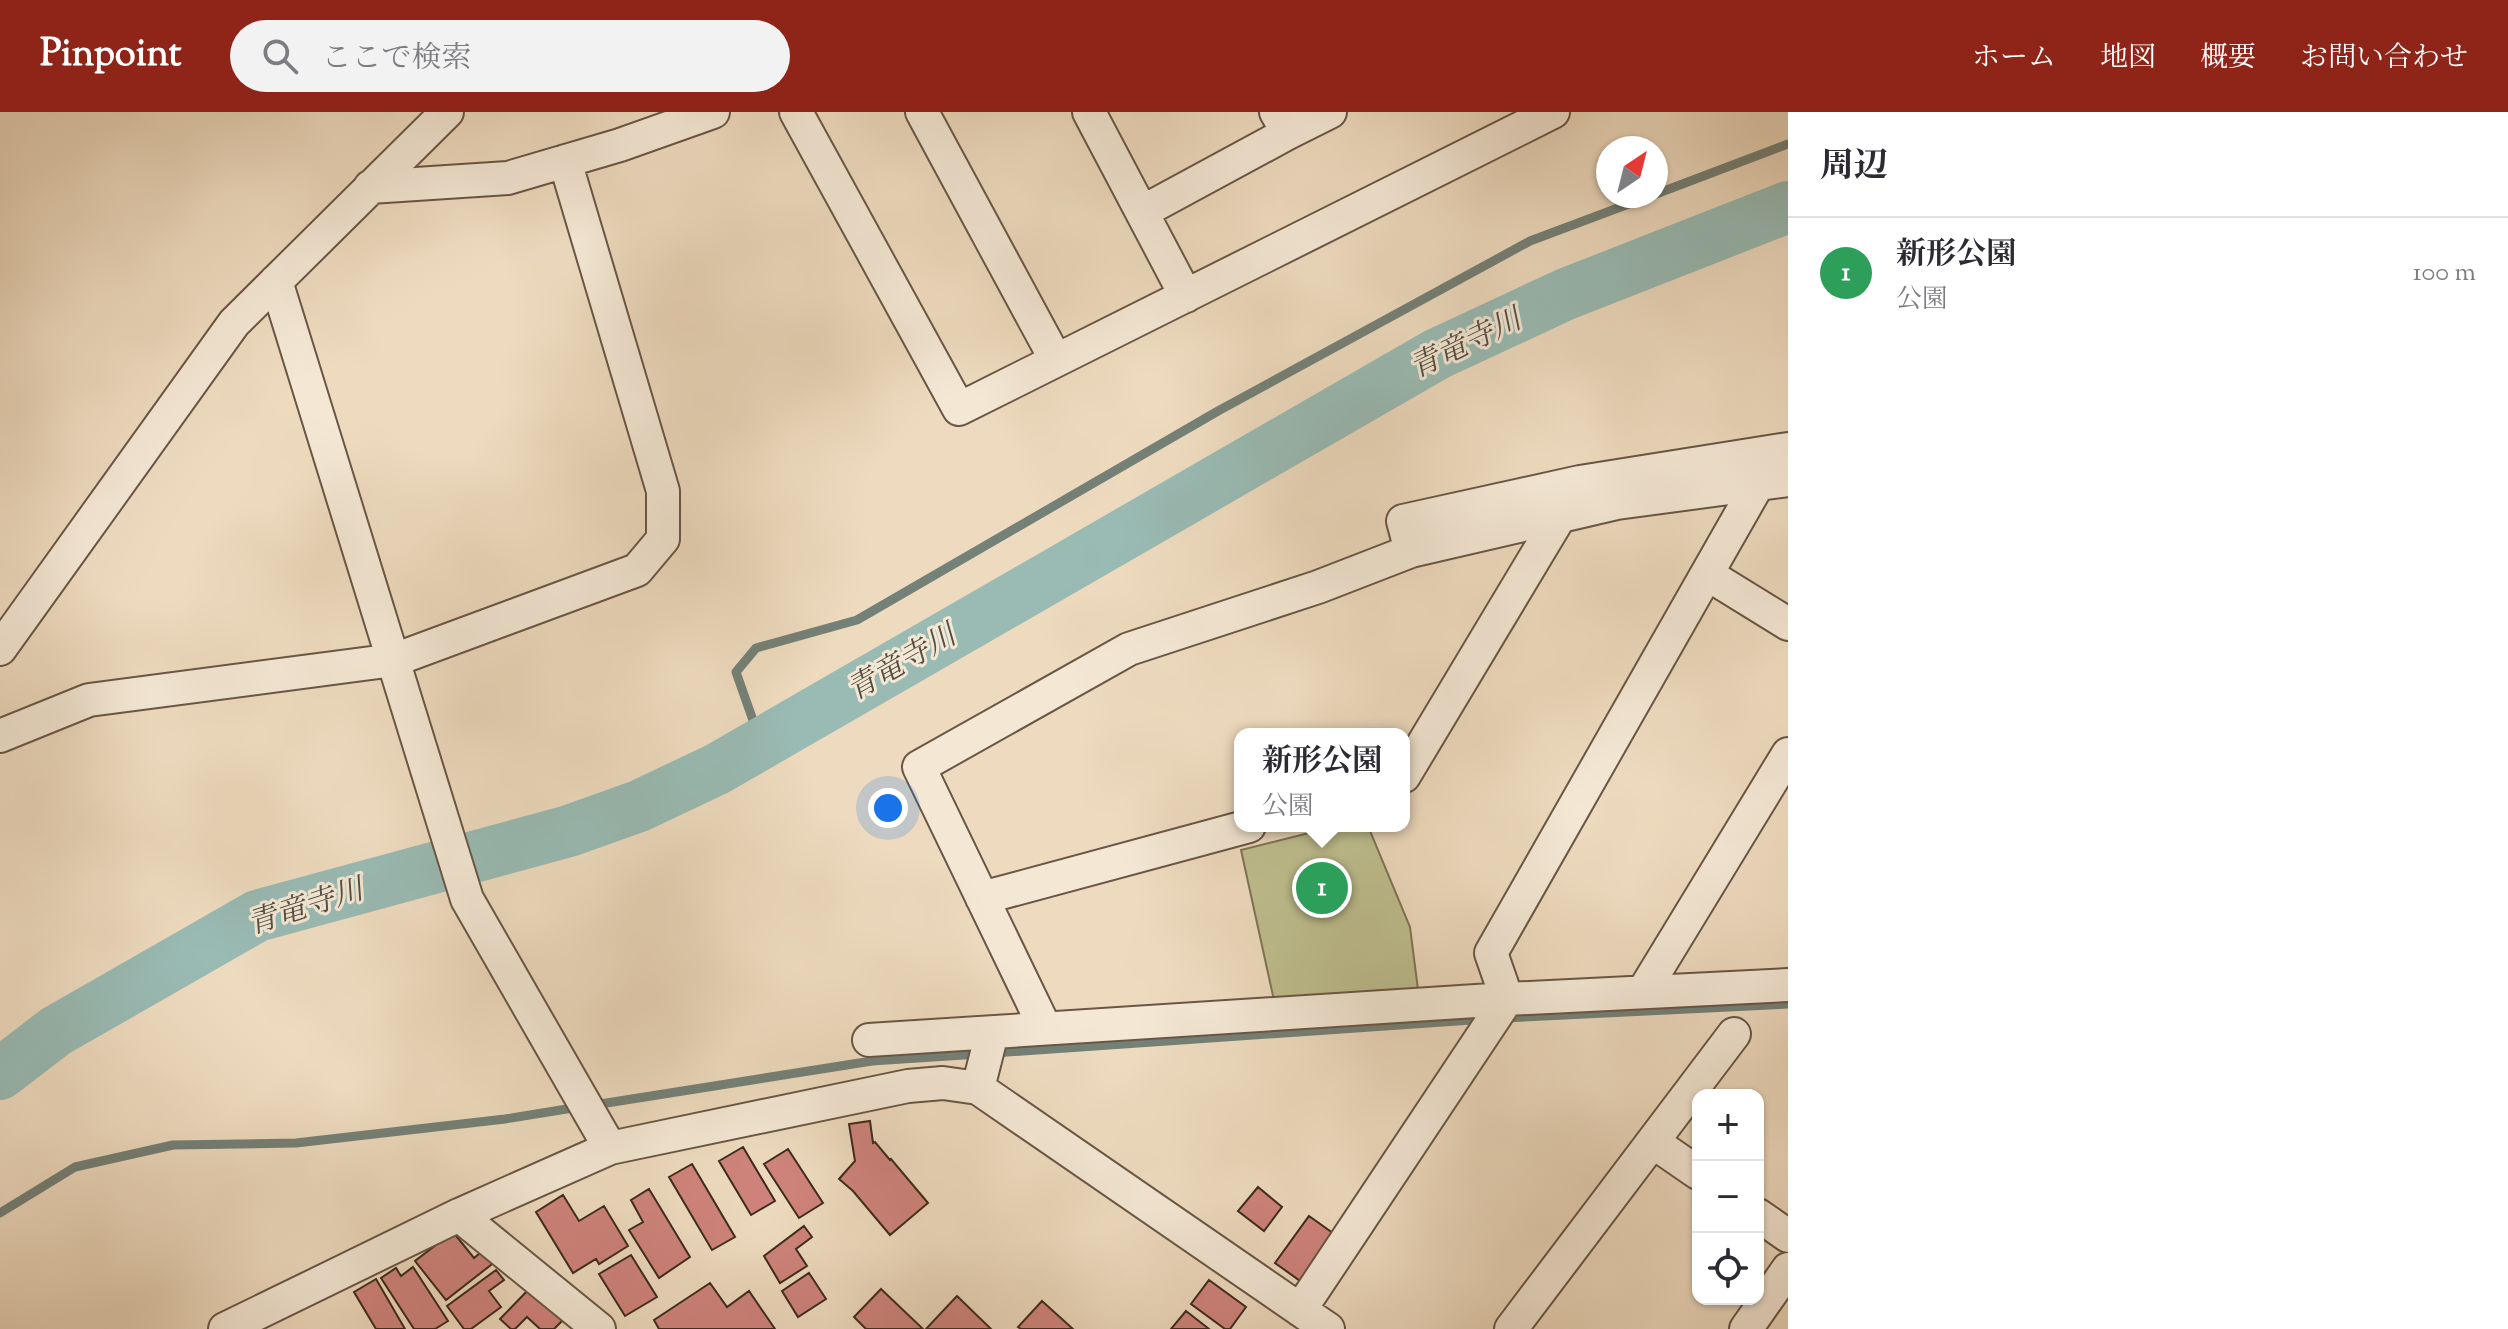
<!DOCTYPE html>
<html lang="ja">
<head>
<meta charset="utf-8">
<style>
	body { margin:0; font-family:"Sorts Mill Goudy","Noto Serif JP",serif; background:#f2f2f3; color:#2b2b33 }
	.controls { position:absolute; right:24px; bottom:24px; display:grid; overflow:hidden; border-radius:16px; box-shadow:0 2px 6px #0004 }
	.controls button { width:72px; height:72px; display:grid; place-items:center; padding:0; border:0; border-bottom:2px solid #e1e1e2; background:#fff; color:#2b2b33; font:40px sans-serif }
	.compass { position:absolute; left:1596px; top:24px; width:72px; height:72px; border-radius:50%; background:#fff; box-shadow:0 2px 6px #0004; rotate:35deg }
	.you { position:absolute; left:888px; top:696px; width:28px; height:28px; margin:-20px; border:6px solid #fff; border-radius:50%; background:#1a73e8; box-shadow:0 0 0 12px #1a73e833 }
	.badge { display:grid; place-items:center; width:52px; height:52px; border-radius:50%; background:#8f2418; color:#fff; font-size:26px; font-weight:700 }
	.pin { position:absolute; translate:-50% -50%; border:4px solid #fff; box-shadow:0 2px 8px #0006 }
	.popup { position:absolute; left:1234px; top:616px; width:176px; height:104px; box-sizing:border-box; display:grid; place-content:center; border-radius:16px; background:#fff; filter:drop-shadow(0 2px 6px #0005); font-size:26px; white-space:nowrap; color:#7c7c81 }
	.popup b { font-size:30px; color:#2b2b33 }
	.popup::after { content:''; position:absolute; left:50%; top:100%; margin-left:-16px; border:16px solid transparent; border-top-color:#fff }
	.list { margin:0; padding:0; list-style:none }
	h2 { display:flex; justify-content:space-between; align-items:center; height:104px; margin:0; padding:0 32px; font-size:34px }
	h2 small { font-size:26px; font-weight:400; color:#7c7c81 }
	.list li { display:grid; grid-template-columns:52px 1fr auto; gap:24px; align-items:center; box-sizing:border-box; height:112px; padding:0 32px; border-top:2px solid #e1e1e2 }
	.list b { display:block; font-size:30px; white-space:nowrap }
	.list p { margin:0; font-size:26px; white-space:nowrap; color:#7c7c81 }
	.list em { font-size:26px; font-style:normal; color:#7c7c81 }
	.icon { flex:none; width:44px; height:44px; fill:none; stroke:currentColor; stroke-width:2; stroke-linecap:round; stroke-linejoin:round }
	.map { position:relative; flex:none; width:1788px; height:1217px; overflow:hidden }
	header { display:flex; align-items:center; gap:48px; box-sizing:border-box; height:112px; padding:0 40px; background:#8f2418; color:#fff }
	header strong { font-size:38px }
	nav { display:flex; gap:44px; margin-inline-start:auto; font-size:28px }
	.search { width:560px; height:72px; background:#f2f2f3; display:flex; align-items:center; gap:20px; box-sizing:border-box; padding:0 28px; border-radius:44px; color:#7c7c81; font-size:30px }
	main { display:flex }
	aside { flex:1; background:#fff }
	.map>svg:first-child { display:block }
</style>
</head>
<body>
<header>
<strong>Pinpoint</strong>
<div class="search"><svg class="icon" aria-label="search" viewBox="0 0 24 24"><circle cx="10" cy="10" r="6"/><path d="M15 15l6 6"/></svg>ここで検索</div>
<nav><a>ホーム</a><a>地図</a><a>概要</a><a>お問い合わせ</a></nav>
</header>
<main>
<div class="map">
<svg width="1788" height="1217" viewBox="0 0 1788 1217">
	<rect width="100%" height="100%" fill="#eedbbf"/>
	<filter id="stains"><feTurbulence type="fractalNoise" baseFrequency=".0025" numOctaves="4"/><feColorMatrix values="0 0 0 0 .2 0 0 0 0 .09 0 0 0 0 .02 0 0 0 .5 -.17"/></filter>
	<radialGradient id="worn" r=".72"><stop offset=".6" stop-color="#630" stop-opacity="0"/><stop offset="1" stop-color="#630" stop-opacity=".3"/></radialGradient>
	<path fill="#bebe8e" stroke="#7e7456" stroke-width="2" d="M1337,714H1368L1410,815L1420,893L1277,902L1241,738Z"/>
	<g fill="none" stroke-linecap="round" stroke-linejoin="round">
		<path stroke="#748178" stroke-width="9" d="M1656,82L1788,32
			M761,631L736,560L756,536L857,508L1218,299L1530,129L1650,84
			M1505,906L1788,892
			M994,941L1486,907
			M594,993L872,949L979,942
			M0,1101L75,1055L173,1033L296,1031L505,1007L579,995"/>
		<path stroke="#99bbb4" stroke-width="52" d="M0,962L56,919L257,804L569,719L639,694L717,657L1437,242L1566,182L1788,95"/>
	</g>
	<path fill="#cf837c" stroke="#3d2a1d" stroke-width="2" d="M870,1009L873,1031L875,1030L890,1048L891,1047L928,1091L890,1123L853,1079L839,1067L855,1049L849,1012Z
		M743,1035L775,1089L751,1103L719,1049Z
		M788,1037L823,1091L799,1106L764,1052Z
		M692,1052L735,1125L712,1138L669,1065Z
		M1258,1075L1282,1095L1264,1119L1238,1099Z
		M649,1077L690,1145L659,1166L629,1118L643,1110L631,1088Z
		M563,1083L579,1109L604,1094L628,1134L599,1152L596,1147L573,1161L536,1100Z
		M1309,1104L1337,1124L1303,1171L1275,1151Z
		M804,1114L812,1125L796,1137L807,1154L780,1171L764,1144Z
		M453,1120L474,1146L486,1136L496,1149L446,1188L415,1149Z
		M631,1143L657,1185L625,1204L599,1162Z
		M413,1155L448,1209L435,1217H414L381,1166L396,1156L401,1164Z
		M496,1158L504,1168L489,1179L501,1195L471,1217H464L447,1194Z
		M809,1161L826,1187L798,1205L782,1179Z
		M376,1167L405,1217H376L354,1180Z
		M1209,1168L1246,1195L1230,1217H1225L1191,1192Z
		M710,1171L727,1195L749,1179L775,1217H659L654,1208Z
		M531,1175L564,1207L554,1217H540L527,1205L515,1217H511L500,1207Z
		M881,1177L923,1217H866L854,1205Z
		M957,1184L991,1217H926Z
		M1042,1189L1073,1217H1021L1018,1215Z
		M1186,1199L1209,1217H1171Z"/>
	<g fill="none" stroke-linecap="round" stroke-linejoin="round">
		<g stroke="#695646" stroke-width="36">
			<path id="street" d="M796,0L959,297L1553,0
				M922,0L1056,248
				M1089,0L1186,184
				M1276,0L1288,21L1330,0
				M370,75L508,66L620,33L713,0
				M1142,100L1288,21
				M276,169L467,787L610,1036
				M1411,439L1403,409L1580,370L1788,337
				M1707,462L1788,512
				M0,537L234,211L447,0
				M0,624L89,588L394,548L637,458L663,427V379L565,49
				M1404,664L1560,404
				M982,786L1249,714
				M1643,880L1788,642
				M1045,916L919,655L1129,537L1318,475L1411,439L1617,391L1788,368
				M869,928L1507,887L1788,873
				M978,976L992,921
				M1653,1030L1698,1061
				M459,1103L599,1217
				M1758,1103L1788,1124
				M1300,1198L1507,887L1491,841L1758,372
				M225,1217L459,1103L610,1036L908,974L943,971L978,976L1328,1217
				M1511,1217L1734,922
				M1746,1217L1788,1157"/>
		</g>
		<use href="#street" stroke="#f4e8d5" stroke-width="32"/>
	</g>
	<g text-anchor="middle" stroke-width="6" stroke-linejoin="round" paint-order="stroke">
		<g font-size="30" font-style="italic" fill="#544e43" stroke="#f4e8d5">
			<text transform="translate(1465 231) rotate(-26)" y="10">青竜寺川</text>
			<text transform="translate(901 550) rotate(-30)" y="10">青竜寺川</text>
			<text transform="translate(305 794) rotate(-18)" y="10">青竜寺川</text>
		</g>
	</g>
	<rect width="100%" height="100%" filter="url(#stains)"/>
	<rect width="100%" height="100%" fill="url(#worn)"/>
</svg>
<div class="controls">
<button>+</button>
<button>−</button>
<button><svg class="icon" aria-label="locate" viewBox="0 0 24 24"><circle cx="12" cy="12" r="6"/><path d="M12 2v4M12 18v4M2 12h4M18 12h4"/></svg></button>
</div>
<svg class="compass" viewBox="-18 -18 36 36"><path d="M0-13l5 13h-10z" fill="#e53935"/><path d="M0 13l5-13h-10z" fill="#7c7c81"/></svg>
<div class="you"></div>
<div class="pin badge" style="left:1322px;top:776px;background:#2e9e5b">1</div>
<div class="popup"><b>新形公園</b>公園</div>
</div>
<aside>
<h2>周辺<small></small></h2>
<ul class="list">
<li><span class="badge" style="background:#2e9e5b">1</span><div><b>新形公園</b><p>公園</p></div><em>100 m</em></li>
</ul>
</aside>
</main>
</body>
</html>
